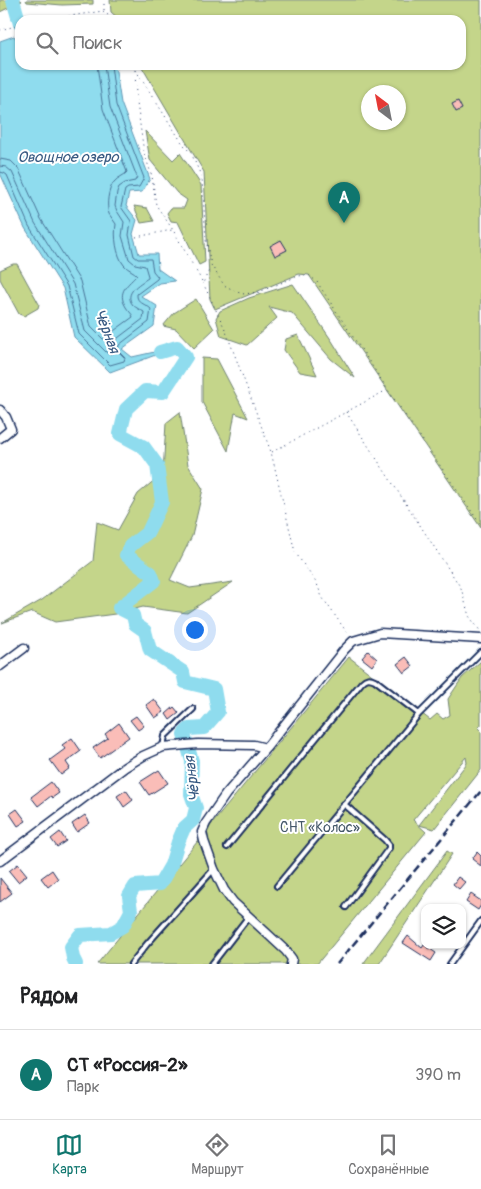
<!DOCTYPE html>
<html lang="ru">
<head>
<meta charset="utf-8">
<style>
	body { margin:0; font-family:Pangolin,sans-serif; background:#f6f6f6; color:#202124 }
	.controls { position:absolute; right:15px; bottom:15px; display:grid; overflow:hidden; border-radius:10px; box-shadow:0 1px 4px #0004 }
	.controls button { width:45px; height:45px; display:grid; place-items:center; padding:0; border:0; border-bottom:1px solid #e0e0e0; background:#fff; color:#202124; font:25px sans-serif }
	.compass { position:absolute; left:361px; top:85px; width:45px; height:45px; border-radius:50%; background:#fff; box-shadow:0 1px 4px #0004; rotate:328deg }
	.you { position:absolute; left:194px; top:629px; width:18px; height:18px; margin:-12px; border:4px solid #fff; border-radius:50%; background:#1a73e8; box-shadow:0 0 0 8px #1a73e833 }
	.badge { display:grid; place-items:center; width:32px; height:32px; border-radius:50%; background:#0f766e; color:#fff; font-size:16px; font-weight:700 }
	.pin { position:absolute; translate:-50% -41px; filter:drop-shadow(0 1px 2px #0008) }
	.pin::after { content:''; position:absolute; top:26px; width:18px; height:15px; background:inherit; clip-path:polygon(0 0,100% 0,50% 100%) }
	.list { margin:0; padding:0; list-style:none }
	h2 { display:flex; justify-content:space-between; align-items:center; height:65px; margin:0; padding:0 20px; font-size:21px }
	h2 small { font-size:16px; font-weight:400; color:#757577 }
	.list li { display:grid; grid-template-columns:32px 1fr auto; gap:15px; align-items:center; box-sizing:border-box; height:90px; padding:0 20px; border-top:1px solid #e0e0e0 }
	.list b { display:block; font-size:19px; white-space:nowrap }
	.list p { margin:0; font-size:16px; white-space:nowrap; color:#757577 }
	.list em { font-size:16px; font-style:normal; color:#757577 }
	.icon { flex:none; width:28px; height:28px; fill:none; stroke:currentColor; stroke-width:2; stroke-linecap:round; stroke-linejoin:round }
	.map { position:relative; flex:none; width:481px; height:964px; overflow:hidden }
	.search { position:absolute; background:#fff; box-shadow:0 1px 4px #0004; left:15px; right:15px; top:15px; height:55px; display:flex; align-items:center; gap:12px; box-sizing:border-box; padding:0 18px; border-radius:15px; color:#757577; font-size:19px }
	.sheet { height:155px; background:#fff }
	nav { display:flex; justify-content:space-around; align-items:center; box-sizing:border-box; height:70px; border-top:1px solid #e0e0e0; background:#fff; font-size:14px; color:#757577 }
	nav a { display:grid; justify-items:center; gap:2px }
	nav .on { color:#0f766e }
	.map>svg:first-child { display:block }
</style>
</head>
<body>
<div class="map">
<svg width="481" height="964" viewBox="0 0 481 964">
	<rect width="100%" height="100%" fill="#fff"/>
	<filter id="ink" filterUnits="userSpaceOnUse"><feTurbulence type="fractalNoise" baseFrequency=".02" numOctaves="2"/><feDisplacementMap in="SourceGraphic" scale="10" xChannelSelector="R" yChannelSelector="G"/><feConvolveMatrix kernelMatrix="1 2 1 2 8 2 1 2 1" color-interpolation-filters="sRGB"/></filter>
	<g filter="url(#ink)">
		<path fill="#c4d58a" stroke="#708274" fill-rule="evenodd" d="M0,0H21L22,1L0,12Z
			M26,0H93V4L62,5L27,2Z
			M110,0H481V528L309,275L299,274L215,309L210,299L204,172L142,67V65H461V20H120L111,12ZM368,92H398V122H368Z
			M145,131L173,160L180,153L201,185L205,262L199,265L178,222L171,221L167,213L171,208H184L187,200L177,193L150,160Z
			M134,206L147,208L154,221L141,223Z
			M13,264H17L39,304L38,308L24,316L19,314L0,279V270Z
			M293,284L332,341L355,378L331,359L292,313L269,307L277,318L247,345L221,336L216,318L220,311L249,298Z
			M196,299L214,329L194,348L176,329L163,326L174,313Z
			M298,335L317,375L300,372L284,350L286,339Z
			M202,358L217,359L248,418L235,413L228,451L202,402Z
			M180,412L188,465L203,489L192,536L170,580L190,588L233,582L187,613L143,607L115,614L55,622L32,612L2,623L42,600L93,561L97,522L118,530L138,494L163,473L166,423Z
			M349,657L430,720L437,714L443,719L450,715L448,699L462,678L481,661V725L478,728L481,731V770L434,829L419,825L467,763L466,757L413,820L426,832L317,964H97Z
			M447,851L452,854L379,964H363Z"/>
		<path fill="#8fdcee" stroke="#6197b4" d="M14,36L20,44V65H115L121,103L150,179L142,192L129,193L126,206L137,220L133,234L139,254H157L158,269L175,281L160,283L141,296L157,306L154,326L122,349L132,357L177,347L110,372L74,337L63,288L25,228L0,173V41Z"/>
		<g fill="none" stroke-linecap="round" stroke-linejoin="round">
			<path stroke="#497498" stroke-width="1" d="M0,159L11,161L18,168L41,219L80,281L91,327L103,339H106L111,333L133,317C132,313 128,311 126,307C116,291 129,284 137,275C134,271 128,270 124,265C116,255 114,236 116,224C114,221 111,217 109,214C106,205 108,189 114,182C118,177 124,176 127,172L103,109L97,65
				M0,166L6,167L12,172L35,223L73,284L85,331L108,354H111C113,351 111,345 114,341L143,319L144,312C141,310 136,308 133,305C123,293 139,284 148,278V276L145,266L135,264L129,259L122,236L124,222L117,211L115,206L117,192L119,187L125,183L135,181L137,177L110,107L104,65
				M0,172L4,173L7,175L29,226L67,286L79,334L110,365L124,361L125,358L118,351L119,345L149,322L151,309C146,304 136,303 137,294L157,279L158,277L153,271L151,259H138L134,256L129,235L131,221L121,207L125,190L128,188L139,187L144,178L116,105L111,65"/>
			<path stroke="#8fdcee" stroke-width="14" d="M13,0L20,24
				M76,964L73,958L71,947L80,935L111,933L123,926L131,911L129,896L135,886L160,884L171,865L178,842L184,828L193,820L196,808L191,794L192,761L184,734L189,729L204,728L218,712L214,689L185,682L183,672L150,650L145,631L135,624L133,615L119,608L154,581L151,573L126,555L130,546L148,532L162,502L157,465L144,447L120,434L126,409L145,391L163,392L186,357L177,347L160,352"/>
		</g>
		<path fill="#fabdb8" stroke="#1b2f5e" d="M458,101L462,109L456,112L452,104Z
			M281,240L287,250L275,256L270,246Z
			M368,651L377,659L372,666L362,658Z
			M406,657L413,666L404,673L397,664Z
			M154,699L164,712L155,718L146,705Z
			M174,707L179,713L170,720L166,714Z
			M136,716L144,726L138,730L130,720Z
			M119,723L129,737L100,758L93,748L108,738L105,734Z
			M72,738L81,751L66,762L70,768L61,775L50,760L65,749L62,745Z
			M159,770L168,783L149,795L140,782Z
			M51,782L59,793L52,798L51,796L38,806L31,797Z
			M126,790L133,800L124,807L117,796Z
			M17,809L26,821L18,826L10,814Z
			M85,815L90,823L77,832L72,824Z
			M60,832L66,841L57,847L51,839Z
			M477,852L481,856V866L472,859Z
			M18,864L27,875L18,882L9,871Z
			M52,870L58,879L48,887L41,878Z
			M458,877L465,882L459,889L453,884Z
			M0,878L12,893L0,902Z
			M471,894L481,901V905L478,910L466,902Z
			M408,936L422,948L424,945L436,953L431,961L403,943Z"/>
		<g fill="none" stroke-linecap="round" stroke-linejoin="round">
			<g stroke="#1b2f5e" stroke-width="8">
				<path id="service" d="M163,747L165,736L193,709
					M344,804L385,840L389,845V848L346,907
					M227,847L362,682C366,678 369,677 375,680L419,714
					M277,886L419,714L481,652
					M131,964L147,944L214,869
					M212,964L249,916
					M450,964L481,921"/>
			</g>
			<g stroke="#1b2f5e" stroke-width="11">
				<path id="minor" d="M0,410L6,417L11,429L0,438
					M0,666L24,648
					M266,748L226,794L206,823L202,832L204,841L214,869L224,890L233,902L286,951L292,959L291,964
					M0,861L125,767L143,756L163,747L198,744L254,745L266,748L344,650L353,641L380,633L481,639"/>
			</g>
			<path stroke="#1b2f5e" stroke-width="1" stroke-dasharray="1 4" stroke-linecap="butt" d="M104,10V0
				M44,20L103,11L114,20
				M0,30L20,25
				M134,65L135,69L181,141L192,155L202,178L206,240L211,265L224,285L237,292L244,294L259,292L298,276L309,275L317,282L388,390L481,525
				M135,70L136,96L144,153L152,176L156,205L173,230L203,283L211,266
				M136,237L172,230
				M203,283L225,329L271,452L295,552L317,584L322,597L348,634
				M346,412L461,588L469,616L481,632
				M272,452L387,390"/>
			<use href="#service" stroke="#fff" stroke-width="4"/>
			<use href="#minor" stroke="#fff" stroke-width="8"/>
			<path stroke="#1b2f5e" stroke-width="2.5" stroke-dasharray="8 4" stroke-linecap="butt" d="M337,964L481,791"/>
		</g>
	</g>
	<g text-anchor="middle" stroke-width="4" stroke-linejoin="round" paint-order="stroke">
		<g font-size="14" fill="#455869" stroke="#fff">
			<text x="320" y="832">СНТ «Колос»</text>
		</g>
		<g font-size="15" font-style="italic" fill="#385a82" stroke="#fff">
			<text x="68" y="162">Овощное озеро</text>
			<text transform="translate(107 331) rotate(69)" y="5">Чёрная</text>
			<text transform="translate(192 779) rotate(-97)" y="5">Чёрная</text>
		</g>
	</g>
</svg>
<div class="controls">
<button><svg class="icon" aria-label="layers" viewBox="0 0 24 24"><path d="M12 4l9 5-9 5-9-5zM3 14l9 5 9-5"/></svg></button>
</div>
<svg class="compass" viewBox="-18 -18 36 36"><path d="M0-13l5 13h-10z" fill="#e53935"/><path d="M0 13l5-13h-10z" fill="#757577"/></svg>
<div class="you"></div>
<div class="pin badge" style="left:344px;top:223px">A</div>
<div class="search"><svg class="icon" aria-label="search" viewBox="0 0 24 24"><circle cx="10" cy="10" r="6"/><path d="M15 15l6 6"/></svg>Поиск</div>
</div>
<section class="sheet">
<h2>Рядом<small></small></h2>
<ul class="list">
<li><span class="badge">A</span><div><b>СТ «Россия-2»</b><p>Парк</p></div><em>390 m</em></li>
</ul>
</section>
<nav>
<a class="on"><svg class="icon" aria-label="map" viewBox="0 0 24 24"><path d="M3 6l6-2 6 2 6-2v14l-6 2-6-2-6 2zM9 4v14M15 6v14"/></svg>Карта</a>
<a><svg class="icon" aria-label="directions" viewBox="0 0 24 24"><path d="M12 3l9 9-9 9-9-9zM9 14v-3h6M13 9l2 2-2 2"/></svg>Маршрут</a>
<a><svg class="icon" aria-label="saved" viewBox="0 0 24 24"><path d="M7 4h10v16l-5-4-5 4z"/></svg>Сохранённые</a>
</nav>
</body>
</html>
